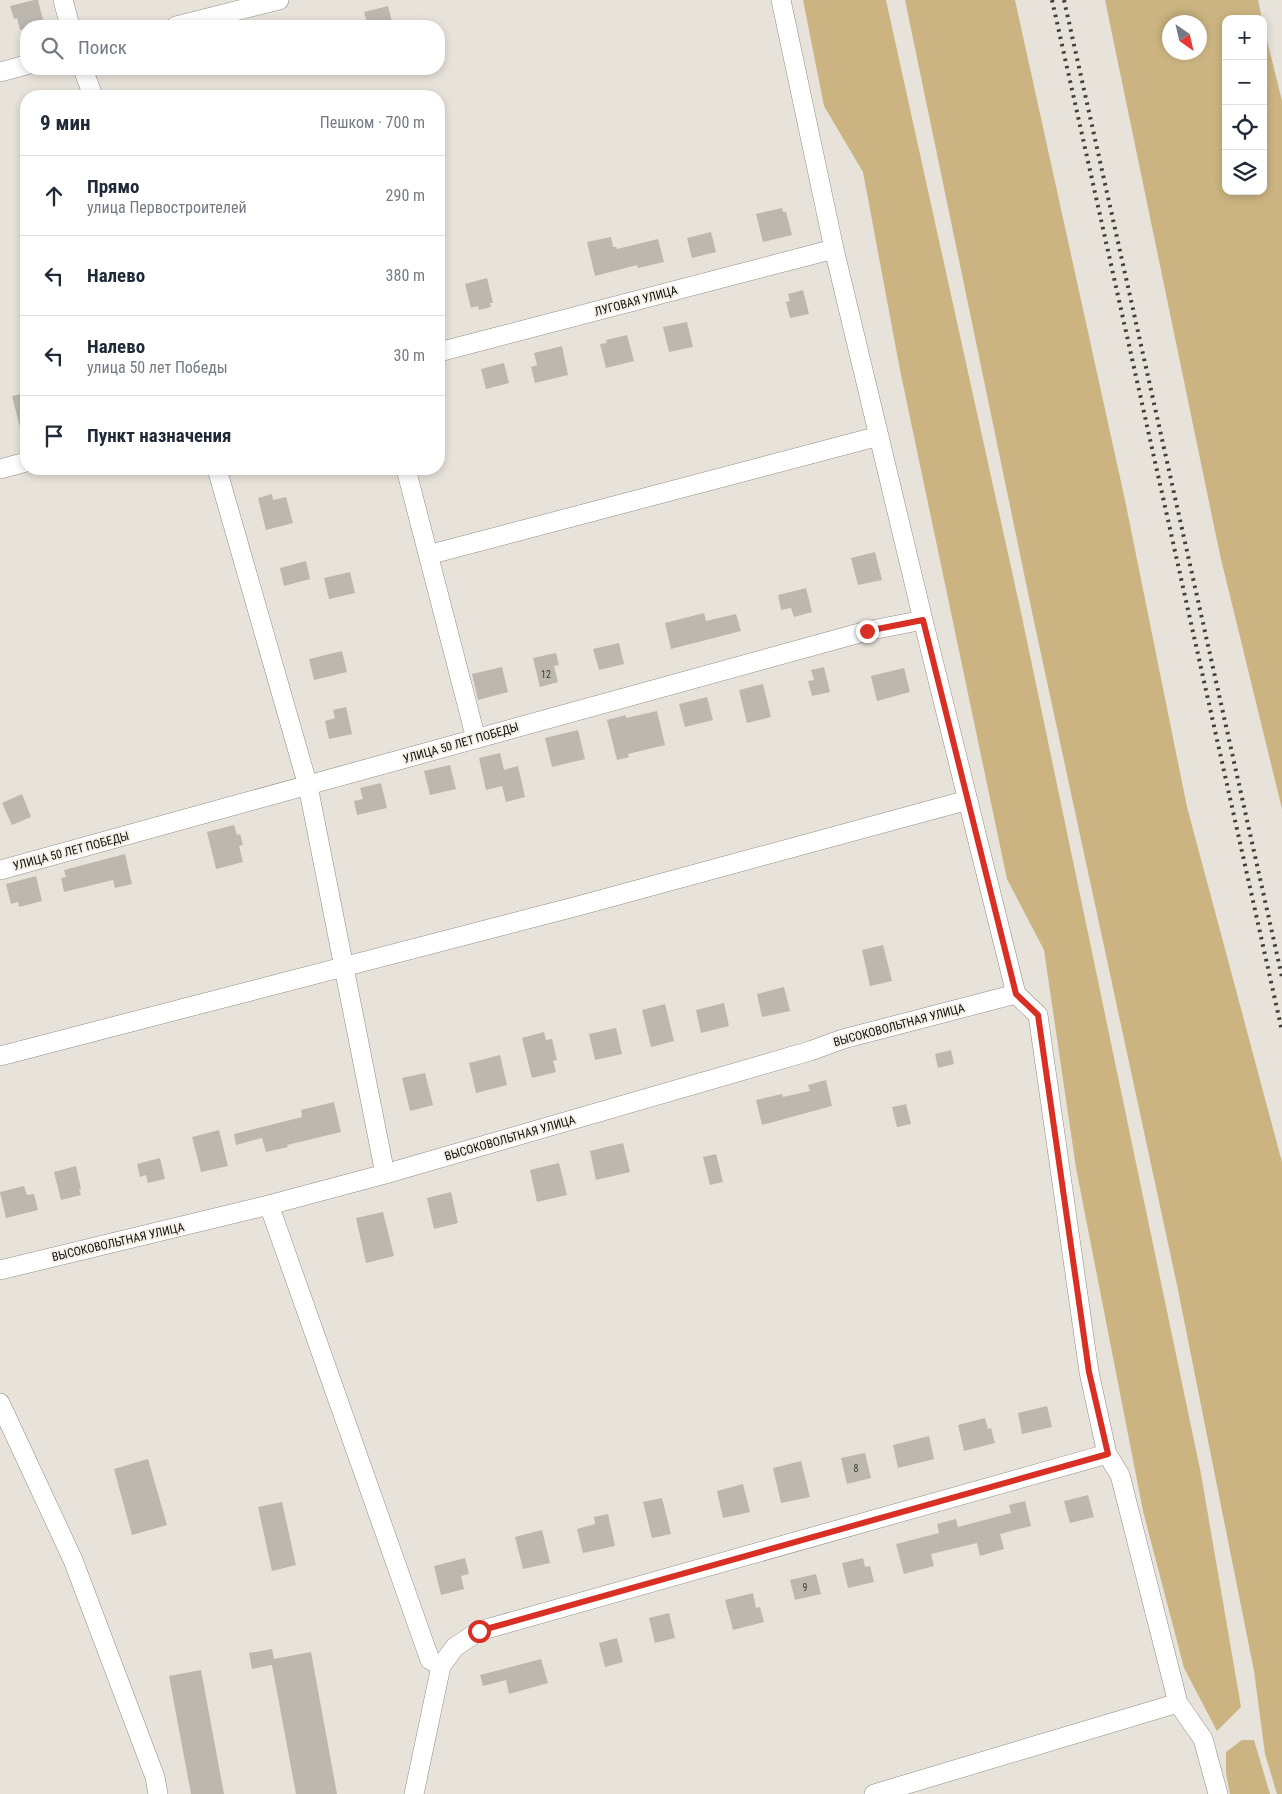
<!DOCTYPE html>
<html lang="ru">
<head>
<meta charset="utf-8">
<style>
	body { margin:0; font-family:"Roboto Condensed",sans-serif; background:#f2f2f3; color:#1f2937 }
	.controls { position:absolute; right:15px; top:15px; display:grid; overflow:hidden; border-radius:10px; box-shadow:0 2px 8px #0003 }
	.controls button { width:45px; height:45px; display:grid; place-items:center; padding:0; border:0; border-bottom:1px solid #e0e1e3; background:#fff; color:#1f2937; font:25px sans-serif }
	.compass { position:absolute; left:1162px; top:15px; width:45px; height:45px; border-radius:50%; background:#fff; box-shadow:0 2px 8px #0003; rotate:146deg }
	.stop { position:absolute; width:15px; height:15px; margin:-11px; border:4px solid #d93025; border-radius:50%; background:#fff }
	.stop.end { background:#d93025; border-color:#fff; box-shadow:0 1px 5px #0008 }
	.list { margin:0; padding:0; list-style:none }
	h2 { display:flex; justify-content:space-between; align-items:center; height:65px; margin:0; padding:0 20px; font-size:21px }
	h2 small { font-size:16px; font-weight:400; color:#747a83 }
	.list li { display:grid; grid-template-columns:32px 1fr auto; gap:15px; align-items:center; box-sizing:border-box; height:80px; padding:0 20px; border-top:1px solid #e0e1e3 }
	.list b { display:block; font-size:19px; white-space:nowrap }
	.list p { margin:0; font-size:16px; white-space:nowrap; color:#747a83 }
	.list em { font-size:16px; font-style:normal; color:#747a83 }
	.icon { flex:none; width:28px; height:28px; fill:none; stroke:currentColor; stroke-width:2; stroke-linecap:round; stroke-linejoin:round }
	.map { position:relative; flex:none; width:1282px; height:1794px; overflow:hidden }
	.search { position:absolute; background:#fff; box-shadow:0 2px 8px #0003; left:20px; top:20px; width:425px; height:55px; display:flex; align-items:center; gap:12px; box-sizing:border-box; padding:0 18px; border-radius:20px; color:#747a83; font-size:19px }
	.panel { position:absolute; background:#fff; box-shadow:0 2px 8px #0003; left:20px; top:90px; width:425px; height:385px; border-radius:20px }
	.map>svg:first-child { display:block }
</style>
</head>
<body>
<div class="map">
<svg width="1282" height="1794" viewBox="0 0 1282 1794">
	<rect width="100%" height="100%" fill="#e7e3da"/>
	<path fill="#cbb481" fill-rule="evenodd" d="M803,0H886L1022,617L1201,1474L1241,1707L1217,1731L1184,1668L1143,1511L1076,1168L1044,950L1007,879L900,370L863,172L824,106Z
		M905,0H1015L1125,500L1187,807L1282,1162V1794H1277L1265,1754L1254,1671L1177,1285L1032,612Z
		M1105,0H1258L1262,19H1226V191H1263V24L1282,101V809L1220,555ZM1200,22V52H1170V22Z
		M1242,1740H1254L1270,1794H1230L1226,1773V1752Z"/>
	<path fill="#bcb8af" d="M34,0H38L44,24L26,26V29L20,30L17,18L14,19L10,6Z
		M388,6L393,26H368L364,12Z
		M782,208L783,212H786L792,235L763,242L756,214Z
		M711,232L716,252L692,258L687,238Z
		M611,237L613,247H616L617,249L658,239L664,262L638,268L637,265L595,276L587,242Z
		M487,278L493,303H490L491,307L479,310L478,306L471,308L465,284Z
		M803,290L809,314L790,318L786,302L790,301L788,294Z
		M687,322L693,347L669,352L663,327Z
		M627,335L634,361L606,368L600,344L607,343L606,340Z
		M562,346L568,375L535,383L531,367L537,365L534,353Z
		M504,363L509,383L486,389L481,369Z
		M26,393V434L22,435L12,396Z
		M272,494L273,500L286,497L293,523L266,530L258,498Z
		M875,552L882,580L858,585L851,558Z
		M306,561L310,579L284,586L280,568Z
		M350,572L355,593L329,599L324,578Z
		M806,588L812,612L794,617L791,608L781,610L778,595Z
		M704,613L706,621L736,614L741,631L671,649L665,623Z
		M619,643L624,664L599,670L593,649Z
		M342,651L347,672L314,680L309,659Z
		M556,653L559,665L554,666L558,682L540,687L533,658Z
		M502,667L508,692L478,700L472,674Z
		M824,667L830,692L812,696L808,681L814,680L811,670Z
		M904,668L910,692L877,701L871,676Z
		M763,684L771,717L747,723L739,690Z
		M707,697L713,720L685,727L679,704Z
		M346,707L352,734L329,739L325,721L335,718L333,710Z
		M657,711L665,745L628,754L629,757L617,760L607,720L626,715V718Z
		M578,730L585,759L552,767L545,738Z
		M500,753L504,770L518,766L525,797L506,802L502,786L486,790L479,758Z
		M450,765L456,789L430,795L424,771Z
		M381,783L387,808L357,815L354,801L363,799L360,788Z
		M22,794L31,817L12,825L2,803Z
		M234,825L237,835L240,834L243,845L239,846L243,862L216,869L207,832Z
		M125,854L132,884L115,888L113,880L64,892L61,878L66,877L64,870Z
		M36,876L42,901L19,907L18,902L11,904L6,884Z
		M883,945L892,981L870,986L862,950Z
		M784,987L790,1011L762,1017L757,994Z
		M724,1003L729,1026L701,1033L696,1010Z
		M665,1004L674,1041L651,1047L642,1010Z
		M616,1028L622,1054L595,1060L589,1034Z
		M544,1032L546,1040L552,1039L557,1060L553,1061L556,1072L532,1078L522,1038Z
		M951,1050L954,1064L938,1068L935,1054Z
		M500,1055L507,1085L476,1093L469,1063Z
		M425,1073L433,1105L410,1111L402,1078Z
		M826,1080L832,1106L762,1125L756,1100L782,1094L783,1097L810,1091L808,1085Z
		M334,1102L341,1132L287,1145L288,1147L266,1152L262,1138L236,1145L234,1134L302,1117L301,1110Z
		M906,1104L911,1124L897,1127L892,1107Z
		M219,1130L228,1166L201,1172L192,1137Z
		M623,1143L630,1172L596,1180L590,1151Z
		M716,1154L723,1182L710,1185L703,1157Z
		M160,1158L165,1179L148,1183L146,1175L140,1177L137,1164Z
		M559,1163L567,1195L537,1202L530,1170Z
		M76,1166L81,1189H79L81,1195L61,1200L54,1172Z
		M24,1186L27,1195L34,1194L38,1210L6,1218L0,1192Z
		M451,1192L458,1223L434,1229L427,1198Z
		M383,1212L394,1256L366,1263L356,1218Z
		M1047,1406L1052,1427L1022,1434L1018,1413Z
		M985,1418L988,1429L991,1428L995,1443L964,1451L958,1425Z
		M929,1436L934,1459L898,1468L893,1445Z
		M865,1453L871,1478L847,1484L841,1458Z
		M148,1459L167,1525L132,1535L114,1469Z
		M801,1461L810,1497L781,1503L773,1468Z
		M743,1484L750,1512L723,1518L717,1491Z
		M1088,1495L1094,1517L1070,1523L1064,1501Z
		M662,1498L671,1534L652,1538L643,1502Z
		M1025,1501L1031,1526L1000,1534L1004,1549L980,1556L977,1543L931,1554L934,1566L904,1574L896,1544L939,1533L937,1524L956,1519L958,1527L1011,1513L1009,1505Z
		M282,1502L296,1565L272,1571L258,1507Z
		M608,1514L615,1546L583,1553L577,1529L595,1524L594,1517Z
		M542,1530L550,1563L523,1569L515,1537Z
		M465,1558L469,1574L461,1576L464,1589L441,1595L434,1566Z
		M863,1558L865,1567L870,1566L874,1582L848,1588L842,1563Z
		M816,1574L821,1594L795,1600L790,1580Z
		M753,1593L756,1608L760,1607L764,1622L733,1630L725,1600Z
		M669,1613L675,1638L655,1643L649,1618Z
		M617,1638L623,1662L605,1667L599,1643Z
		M272,1649L274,1659L311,1652L337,1794H296L272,1665L252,1669L249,1653Z
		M541,1659L548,1683L509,1694L506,1680L483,1686L480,1675Z
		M201,1670L224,1794H191L169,1676Z"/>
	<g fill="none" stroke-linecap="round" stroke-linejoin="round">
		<g stroke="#908d84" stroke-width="20">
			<path id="minor" d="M63,0L70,26
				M781,0L834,249L923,620L1016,994L1038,1015L1089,1372L1107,1454L1120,1475L1178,1703L1203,1739L1218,1794
				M176,26L279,0
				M83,69L93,96
				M0,72L26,65
				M439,352L834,249
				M0,469L26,462
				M217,469L308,786L385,1174
				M406,469L476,739
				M428,555L879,436
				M0,870L867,631L923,620
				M0,1056L578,906L968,800
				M269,1205L430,1660L441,1666
				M0,1270L269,1205L385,1174L810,1051L843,1039L1016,994
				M0,1403L73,1560L155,1777L158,1794
				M414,1794L441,1666L455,1647L479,1631L1107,1454
				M874,1794L1178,1703"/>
		</g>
		<use href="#minor" stroke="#fff" stroke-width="19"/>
		<path stroke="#42403c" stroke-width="4" stroke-dasharray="2.5 5" stroke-linecap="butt" d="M1052,0L1282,1031
			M1064,0L1282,977"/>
	</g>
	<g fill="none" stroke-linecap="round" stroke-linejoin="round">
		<path stroke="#d93025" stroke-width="6" d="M479,1631L1108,1454L1089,1372L1038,1015L1016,994L923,620L867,631"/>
	</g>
	<g text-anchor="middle" stroke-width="4" stroke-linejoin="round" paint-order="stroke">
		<g font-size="10" fill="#3c3b36">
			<text x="546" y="678">12</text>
			<text x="856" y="1472">8</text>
			<text x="805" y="1591">9</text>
		</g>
		<g font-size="12" fill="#12110e" stroke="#f4f0e7">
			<text transform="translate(636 301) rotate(-15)" y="4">ЛУГОВАЯ УЛИЦА</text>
			<text transform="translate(461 743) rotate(-16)" y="4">УЛИЦА 50 ЛЕТ ПОБЕДЫ</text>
			<text transform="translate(71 851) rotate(-15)" y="4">УЛИЦА 50 ЛЕТ ПОБЕДЫ</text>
			<text transform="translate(899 1025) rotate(-15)" y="4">ВЫСОКОВОЛЬТНАЯ УЛИЦА</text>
			<text transform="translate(510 1138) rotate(-16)" y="4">ВЫСОКОВОЛЬТНАЯ УЛИЦА</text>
			<text transform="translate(118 1242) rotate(-13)" y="4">ВЫСОКОВОЛЬТНАЯ УЛИЦА</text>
		</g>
	</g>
</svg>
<div class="controls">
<button>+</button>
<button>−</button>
<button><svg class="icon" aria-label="locate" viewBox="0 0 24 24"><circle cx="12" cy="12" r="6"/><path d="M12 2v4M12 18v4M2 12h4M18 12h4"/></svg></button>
<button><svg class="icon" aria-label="layers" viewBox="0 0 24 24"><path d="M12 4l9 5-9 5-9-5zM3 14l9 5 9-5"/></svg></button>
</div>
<svg class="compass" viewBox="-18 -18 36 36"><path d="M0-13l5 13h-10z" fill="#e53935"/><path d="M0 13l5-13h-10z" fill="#747a83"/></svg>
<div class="stop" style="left:479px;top:1631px"></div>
<div class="stop end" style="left:867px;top:631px"></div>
<div class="search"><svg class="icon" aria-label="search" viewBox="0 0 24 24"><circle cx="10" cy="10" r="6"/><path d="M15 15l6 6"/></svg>Поиск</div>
<section class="panel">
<h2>9 мин<small>Пешком · 700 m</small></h2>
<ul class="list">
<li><svg class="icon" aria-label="ahead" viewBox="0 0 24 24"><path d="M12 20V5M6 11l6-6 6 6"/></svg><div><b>Прямо</b><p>улица Первостроителей</p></div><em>290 m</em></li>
<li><svg class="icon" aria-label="left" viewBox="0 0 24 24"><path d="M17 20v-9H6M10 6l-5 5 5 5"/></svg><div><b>Налево</b></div><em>380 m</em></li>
<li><svg class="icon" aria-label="left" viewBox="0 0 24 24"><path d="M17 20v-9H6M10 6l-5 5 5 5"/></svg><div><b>Налево</b><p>улица 50 лет Победы</p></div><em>30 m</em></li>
<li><svg class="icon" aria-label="arrive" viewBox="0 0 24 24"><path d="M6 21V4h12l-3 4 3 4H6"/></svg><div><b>Пункт назначения</b></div></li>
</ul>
</section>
</div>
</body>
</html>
